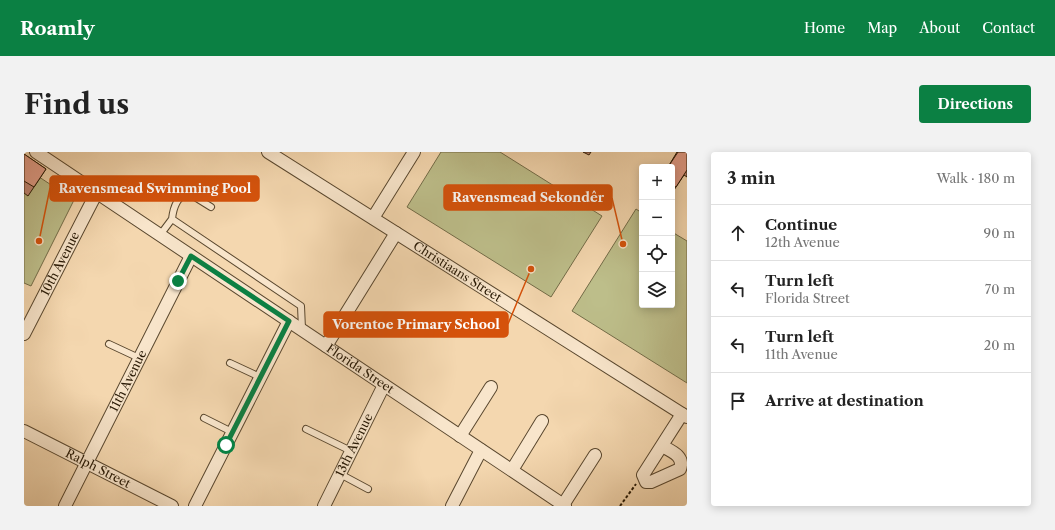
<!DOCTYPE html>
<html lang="en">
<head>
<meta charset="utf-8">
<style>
	body { margin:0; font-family:"Libre Caslon Text",serif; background:#f2f2f2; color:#222 }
	.controls { position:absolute; right:12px; top:12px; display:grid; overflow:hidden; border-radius:4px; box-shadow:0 2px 10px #0003 }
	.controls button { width:36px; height:36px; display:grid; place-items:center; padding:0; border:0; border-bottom:1px solid #e0e0e0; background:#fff; color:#222; font:20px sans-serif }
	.stop { position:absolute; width:12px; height:12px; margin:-9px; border:3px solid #0b8043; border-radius:50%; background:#fff }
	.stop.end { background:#0b8043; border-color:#fff; box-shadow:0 1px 4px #0008 }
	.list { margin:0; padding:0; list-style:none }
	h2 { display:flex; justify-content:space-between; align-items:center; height:52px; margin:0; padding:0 16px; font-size:17px }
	h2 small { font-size:13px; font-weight:400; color:#767676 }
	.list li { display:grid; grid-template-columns:26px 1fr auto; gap:12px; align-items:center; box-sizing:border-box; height:56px; padding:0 16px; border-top:1px solid #e0e0e0 }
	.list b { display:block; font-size:15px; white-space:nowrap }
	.list p { margin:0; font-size:13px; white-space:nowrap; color:#767676 }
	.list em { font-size:13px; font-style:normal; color:#767676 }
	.icon { flex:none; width:22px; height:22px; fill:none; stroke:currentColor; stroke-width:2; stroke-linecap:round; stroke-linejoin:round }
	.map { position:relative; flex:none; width:663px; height:354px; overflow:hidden; border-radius:4px }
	header { display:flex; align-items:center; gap:24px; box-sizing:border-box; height:56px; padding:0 20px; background:#0b8043; color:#fff }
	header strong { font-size:19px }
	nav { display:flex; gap:22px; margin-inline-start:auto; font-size:14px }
	.intro { display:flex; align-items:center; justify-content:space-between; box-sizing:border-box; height:96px; padding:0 24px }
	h1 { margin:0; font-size:28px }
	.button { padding:10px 18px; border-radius:4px; background:#0b8043; color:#fff; font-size:14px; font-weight:700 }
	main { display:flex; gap:24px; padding:0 24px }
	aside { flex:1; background:#fff; border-radius:4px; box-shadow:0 2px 10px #0003 }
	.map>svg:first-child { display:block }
</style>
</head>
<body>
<header>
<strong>Roamly</strong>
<nav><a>Home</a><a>Map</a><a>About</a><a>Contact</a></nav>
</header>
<div class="intro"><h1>Find us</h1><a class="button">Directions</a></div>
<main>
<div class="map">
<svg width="663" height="354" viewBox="0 0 663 354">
	<rect width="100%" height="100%" fill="#f4d7af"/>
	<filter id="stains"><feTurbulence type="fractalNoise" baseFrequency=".005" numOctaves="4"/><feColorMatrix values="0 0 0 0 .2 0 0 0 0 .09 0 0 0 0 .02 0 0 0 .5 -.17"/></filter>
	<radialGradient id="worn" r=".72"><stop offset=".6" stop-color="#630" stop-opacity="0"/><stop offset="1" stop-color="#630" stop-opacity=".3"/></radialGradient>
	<path fill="#bdbe8a" stroke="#726b47" d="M417,0H476L578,64L527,145L383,55Z
		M0,15L50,48L7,134L0,131Z
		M612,57L618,61V153H648V80L663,89V231L548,159Z"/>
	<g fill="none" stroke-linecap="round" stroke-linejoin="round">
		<g stroke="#5a482f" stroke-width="8">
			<path id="lane" d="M148,67C149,58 152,46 162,42H166L187,55
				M136,83L148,67L277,154L278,177
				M85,192L115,206
				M206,211L236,225
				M180,266L208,280
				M282,277L327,299
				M316,322L344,337"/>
		</g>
		<g stroke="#5a482f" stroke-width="14">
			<g id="street">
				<path id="s1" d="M12,0L541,354"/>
				<path id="s2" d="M244,0L663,265"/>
				<path d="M349,66L390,0"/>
				<path id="s3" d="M0,182L73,40"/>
				<path d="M302,194L372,81"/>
				<path id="s4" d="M0,279L148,354"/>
				<path d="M436,284L467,235"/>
				<path d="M638,294C647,299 661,304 656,317L627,330H622L619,323L658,262"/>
				<path d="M488,318L518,269"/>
				<path d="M539,353L571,303"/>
				<path id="s5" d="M41,354L167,104"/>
				<path d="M171,354L265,169"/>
				<path id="s6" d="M300,354L360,233"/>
				<path d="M428,354L457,298"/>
			</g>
		</g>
		<path stroke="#271804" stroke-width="2" stroke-dasharray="3 2" stroke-linecap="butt" d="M596,354L612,332"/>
		<use href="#lane" stroke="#f8e5cb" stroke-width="6"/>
		<use href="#street" stroke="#f8e5cb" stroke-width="12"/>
	</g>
	<path fill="#c48978" stroke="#271804" d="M559,0H567L565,3Z
		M653,0H663V25L660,23L648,41V15H644Z
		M0,2L22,17L4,44L0,41Z"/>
	<path fill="#e49f8b" stroke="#271804" d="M654,0H663V18L652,35L648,33V15H644Z
		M0,2L22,17L10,35L0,29Z"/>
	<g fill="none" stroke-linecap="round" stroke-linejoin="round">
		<path stroke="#0b8043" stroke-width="5" d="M154,129L167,104L265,169L202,293"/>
	</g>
	<g text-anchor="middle" stroke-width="3" stroke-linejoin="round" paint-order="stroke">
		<g font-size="12" fill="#271804" stroke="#f8e5cb">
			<text dy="4" stroke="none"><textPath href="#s3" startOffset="79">10th Avenue</textPath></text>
			<text dy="4" stroke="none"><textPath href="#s2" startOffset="224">Christiaans Street</textPath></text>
			<text dy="4" stroke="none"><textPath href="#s1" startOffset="390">Florida Street</textPath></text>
			<text dy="4" stroke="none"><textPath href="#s5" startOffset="140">11th Avenue</textPath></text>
			<text dy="4" stroke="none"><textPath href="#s6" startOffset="68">13th Avenue</textPath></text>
			<text dy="4" stroke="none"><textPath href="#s4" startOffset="83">Ralph Street</textPath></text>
		</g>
	</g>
	<path fill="none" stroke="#d5520b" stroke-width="1.5" d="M15 89L26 36M599 92L588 46M507 117L484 172"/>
	<g fill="#d5520b" stroke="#f8e5cb" stroke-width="1.5">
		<circle cx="15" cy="89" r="4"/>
		<circle cx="599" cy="92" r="4"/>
		<circle cx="507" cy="117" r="4"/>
	</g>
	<g fill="#d5520b" stroke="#d5520b" stroke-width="1.5">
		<rect x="26" y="24" width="209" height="25" rx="4"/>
		<rect x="420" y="33" width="168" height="25" rx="4"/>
		<rect x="300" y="160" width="184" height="25" rx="4"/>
	</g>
	<g font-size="13" text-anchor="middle" font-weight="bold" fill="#fff">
		<text x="131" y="41">Ravensmead Swimming Pool</text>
		<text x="504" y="50">Ravensmead Sekondêr</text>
		<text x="392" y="177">Vorentoe Primary School</text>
	</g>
	<rect width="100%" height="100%" filter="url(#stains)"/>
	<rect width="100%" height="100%" fill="url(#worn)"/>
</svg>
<div class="controls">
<button>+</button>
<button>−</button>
<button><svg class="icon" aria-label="locate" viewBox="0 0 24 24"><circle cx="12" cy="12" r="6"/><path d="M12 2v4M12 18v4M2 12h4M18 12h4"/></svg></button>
<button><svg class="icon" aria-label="layers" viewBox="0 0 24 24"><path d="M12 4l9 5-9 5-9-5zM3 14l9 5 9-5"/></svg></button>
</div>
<div class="stop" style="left:202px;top:293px"></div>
<div class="stop end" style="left:154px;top:129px"></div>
</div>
<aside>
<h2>3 min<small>Walk · 180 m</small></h2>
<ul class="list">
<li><svg class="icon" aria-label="ahead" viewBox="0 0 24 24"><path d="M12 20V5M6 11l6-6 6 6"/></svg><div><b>Continue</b><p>12th Avenue</p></div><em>90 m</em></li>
<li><svg class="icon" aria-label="left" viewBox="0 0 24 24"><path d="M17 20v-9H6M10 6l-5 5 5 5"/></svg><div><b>Turn left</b><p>Florida Street</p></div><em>70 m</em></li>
<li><svg class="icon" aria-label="left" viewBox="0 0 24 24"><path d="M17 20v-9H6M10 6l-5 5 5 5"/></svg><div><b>Turn left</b><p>11th Avenue</p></div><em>20 m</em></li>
<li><svg class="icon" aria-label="arrive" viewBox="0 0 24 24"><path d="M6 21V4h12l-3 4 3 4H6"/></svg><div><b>Arrive at destination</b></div></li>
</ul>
</aside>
</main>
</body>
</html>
